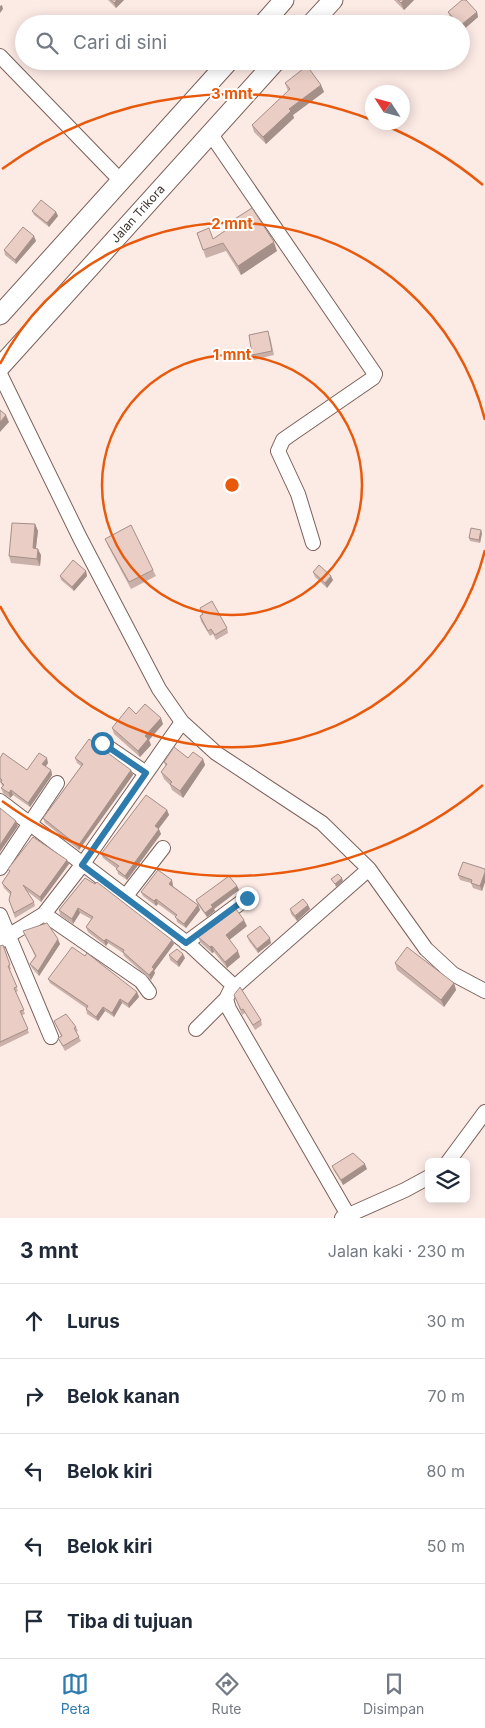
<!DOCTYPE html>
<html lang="id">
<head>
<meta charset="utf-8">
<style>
	body { margin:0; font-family:Inter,sans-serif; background:#f2f2f3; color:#1f2937 }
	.controls { position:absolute; right:15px; bottom:15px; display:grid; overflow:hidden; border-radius:8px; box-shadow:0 2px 12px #0003 }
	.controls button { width:45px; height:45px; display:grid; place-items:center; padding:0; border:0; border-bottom:1px solid #e0e1e3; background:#fff; color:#1f2937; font:25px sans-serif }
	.compass { position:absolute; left:365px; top:85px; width:45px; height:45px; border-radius:50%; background:#fff; box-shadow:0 2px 12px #0003; rotate:306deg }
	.stop { position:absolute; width:15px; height:15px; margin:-11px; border:4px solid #2e7bad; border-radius:50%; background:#fff }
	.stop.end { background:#2e7bad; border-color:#fff; box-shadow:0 1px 5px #0008 }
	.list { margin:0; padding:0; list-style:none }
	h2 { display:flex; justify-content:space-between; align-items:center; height:65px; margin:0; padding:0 20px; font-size:21px }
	h2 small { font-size:16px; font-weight:400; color:#747a83 }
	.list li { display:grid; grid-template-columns:32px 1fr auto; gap:15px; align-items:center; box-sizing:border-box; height:75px; padding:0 20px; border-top:1px solid #e0e1e3 }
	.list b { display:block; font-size:19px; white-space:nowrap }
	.list em { font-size:16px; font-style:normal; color:#747a83 }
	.icon { flex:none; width:28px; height:28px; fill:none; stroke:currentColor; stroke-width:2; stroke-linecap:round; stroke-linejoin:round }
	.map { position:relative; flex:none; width:485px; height:1218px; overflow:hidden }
	.search { position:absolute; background:#fff; box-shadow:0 2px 12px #0003; left:15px; right:15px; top:15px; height:55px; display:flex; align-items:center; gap:12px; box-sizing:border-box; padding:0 18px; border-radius:28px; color:#747a83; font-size:19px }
	.sheet { height:440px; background:#fff }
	nav { display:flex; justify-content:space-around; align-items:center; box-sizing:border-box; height:70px; border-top:1px solid #e0e1e3; background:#fff; font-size:14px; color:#747a83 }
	nav a { display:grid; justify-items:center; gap:2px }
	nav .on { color:#2e7bad }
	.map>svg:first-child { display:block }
</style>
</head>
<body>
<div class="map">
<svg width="485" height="1218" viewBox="0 0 485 1218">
	<rect width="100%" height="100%" fill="#fceae5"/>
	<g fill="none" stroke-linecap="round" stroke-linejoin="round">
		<g stroke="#7b615a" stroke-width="16">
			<path id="minor" d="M0,56L120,180
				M210,133L375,374L373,378L290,435L283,440L278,451L298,494L313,543
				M0,374L80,538L159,689L182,722L216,753L322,823L369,869L426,949L453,974L485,991
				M102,743L146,773
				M0,801L191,946L235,987
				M0,868L57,783
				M125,897L163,848
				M44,914L141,981L149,992
				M0,915L51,1037
				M0,941L44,914L82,865L182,722
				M186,943L247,898
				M196,1029L226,999
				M448,1162L485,1112
				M348,1215L229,1009L226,999L230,991L369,869
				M342,1218L405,1190L429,1177"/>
		</g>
		<g stroke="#7b615a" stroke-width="21">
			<path id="major" d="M263,24L284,0
				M311,24L333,0
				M0,315L229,61
				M0,367L276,61"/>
		</g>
		<use href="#minor" stroke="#fff" stroke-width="14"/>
		<use href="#major" stroke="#fff" stroke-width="19"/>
	</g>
	<path fill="#c9b0a9" d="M108,0H124L116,8Z
		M394,0H414L404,10Z
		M448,12H477L478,17L462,31L461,29V24H456L450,17Z
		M285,83L321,85L324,92L293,115L294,118L266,144L254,132L252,125L288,91Z
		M32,211L56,212L58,216L49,227L34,215Z
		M233,220L277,251L241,275L226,251L206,258L197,233L213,239L235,225Z
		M36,241L16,264L5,255L4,250Z
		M270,336L274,355L254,360L252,355Z
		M35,524L38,531L36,548L41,555L40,566L11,563L9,556Z
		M482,533L480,543L470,541L469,538Z
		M105,539L153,570L156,576L131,589L108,546Z
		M86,571L87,576L74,591L61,580L60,576Z
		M313,572L333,580L327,588L315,577Z
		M200,608L227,628L228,633L216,640L213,634L210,636L201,621L200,616L202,614Z
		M136,714L163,724L149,740L151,745L140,757L114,734L112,728Z
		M0,758L27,770L48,763L45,767L51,770L52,775L30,807L13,795L10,798L3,793L1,788L3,787L0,782Z
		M75,758L131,770L133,775L79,850L45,823L43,818L81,766L77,763Z
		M188,758L203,759L205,765L183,798L172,790L170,785L164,779L161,772L166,767L164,762Z
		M167,810L169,815L158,829L161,834L127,880L118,874L117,869L103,858L101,854Z
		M67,860L69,864L41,902L27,891L34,902L35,906L15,918L9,900L10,894L4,888L2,883L9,872L8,869Z
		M485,869V882L482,891L473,888L471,883L460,880L458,875Z
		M85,878L172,940L174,944L154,971L155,973L151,980L124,956L123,953L108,943L106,946L88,932L86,927L91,919L80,913L73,924L60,915L59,910Z
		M173,885V886L198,905L196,900L237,886L239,890L214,909L215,911L207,917L198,905L200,910L186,928L177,922L176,917L158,904L156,906L143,896L141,892Z
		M308,905L310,909L297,921L291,914L290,909Z
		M247,926L229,940L240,957L227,968L214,952L212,953L201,943L198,937Z
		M23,931L60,944L39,976L32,968L30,964L35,956Z
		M247,936L271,943L258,953L249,941Z
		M3,945L11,969L9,970L18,991L16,992L25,1014L22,1015L29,1033L0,1047V946Z
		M169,955L185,958L179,967L170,960Z
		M395,963L454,983L456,990L444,1007L397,970Z
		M48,979L137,992L139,997L129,1008L122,1003L114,1017L105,1011L98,1021L87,1014L86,1009V1008L50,983Z
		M234,995L261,1020L262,1025L255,1030L245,1013L242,1015Z
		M54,1021L76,1027L78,1031L76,1032L81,1041L65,1051L58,1038L61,1036Z
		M332,1166L367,1169L343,1185L334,1171Z"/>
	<path fill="#a49089" d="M117,0H124L116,8L114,3Z
		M404,0H414L404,10L401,3Z
		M2,5L3,9L0,13V6Z
		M477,12L478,17L462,31L461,25Z
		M321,85L324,92L293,115L294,118L266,144L263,137L289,109Z
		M56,212L58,216L49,227L47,223Z
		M34,236L36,241L16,264L15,260Z
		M274,242L277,251L241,275L238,266Z
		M6,415L9,422L0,432V422Z
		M35,524L38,531L35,555L33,548Z
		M481,530L482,533L480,543L479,540Z
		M38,549L41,555L40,566L37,559Z
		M86,571L87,576L74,591L72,587Z
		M331,576L333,580L327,588L325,583Z
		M161,718L163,724L149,740L151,745L140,757L138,751L145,736Z
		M47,758L48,763L44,769L42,764Z
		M203,759L205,765L183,798L180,791Z
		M51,770L52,775L30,807L28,803Z
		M131,770L133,775L79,850L78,846Z
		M11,790L13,795L10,798L9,793Z
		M167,810L169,815L157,831L155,826Z
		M16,821L18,826L0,852V845Z
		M159,829L161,834L127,880L125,876Z
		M67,860L69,864L41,902L40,897Z
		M485,872V882L482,891L480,886Z
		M342,878L343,881L336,887L335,884Z
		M172,880L173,885L171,888L169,884Z
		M237,886L239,890L214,909L215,911L207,917L205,913L211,905Z
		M156,899L158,904L156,906L154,901Z
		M198,905L200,910L186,928L184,924Z
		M308,905L310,909L297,921L295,916Z
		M78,908L80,913L73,924L72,919Z
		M244,920L247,926L228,941L226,935Z
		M270,938L271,943L258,953L257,949Z
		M58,939L60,944L39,976L38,971Z
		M106,939L108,943L106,946L104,941Z
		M172,940L174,944L154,971L155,973L151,980L149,975L152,967Z
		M212,946L214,952L212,953L210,947Z
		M238,951L240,957L227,968L225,962Z
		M183,954L185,958L179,967L177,962Z
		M454,983L456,990L444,1007L441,1000Z
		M137,992L139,997L129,1008L128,1004Z
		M120,999L122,1003L114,1017L112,1013Z
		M103,1007L105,1011L98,1021L96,1017Z
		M365,1164L367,1169L343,1185L341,1180Z"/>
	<path fill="#eacdc4" stroke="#a49089" d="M111,0H117L114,3Z
		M398,0H404L401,3Z
		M462,0H466L477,12L461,25V24H459L448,12Z
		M307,66L321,85L289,109L291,111L263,137L252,125L290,89L285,83Z
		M41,200L56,212L47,223L32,211Z
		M252,208L274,242L238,266L223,243L203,250L197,233L209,228L213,239L235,224L233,220Z
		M23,227L34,236L15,260L4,250Z
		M268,331L272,351L252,355L249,335Z
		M0,410L6,415L0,422Z
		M12,523L35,524L33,548L38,549L37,559L9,556Z
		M131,525L153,570L129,582L105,539Z
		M471,528L481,530L479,540L469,538Z
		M73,560L86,571L72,587L60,576Z
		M319,565L331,576L325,583L313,572Z
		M212,601L227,628L215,635L211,629L208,631L200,616L203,614L200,608Z
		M145,704L161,718L145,736L148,739L138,751L112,728L129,707L136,714Z
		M89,739L131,770L78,846L43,818L83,764L75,758Z
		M174,747L188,758L193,752L203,759L180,791L170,784L172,782L161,772L167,764L164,762Z
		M3,753L27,770L39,753L47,758L42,764L51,770L28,803L11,790L9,793L1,788L4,785L1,782L2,780L0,778V758Z
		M146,795L167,810L155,826L159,829L125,876L116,869L119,866L101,854Z
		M0,808L16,821L0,845Z
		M33,837L67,860L40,897L23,885L34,902L14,913L9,900L11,892L2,883L10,871L8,869Z
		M463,862L485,869V872L480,886L471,883L472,880L458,875Z
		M158,870L172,880L169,884L198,905L184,924L175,917L177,915L156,899L154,901L141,892Z
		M338,874L342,878L335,884L331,879Z
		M229,876L237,886L211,905L213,907L205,913L196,900Z
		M85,878L95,884L97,882L172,940L152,967L154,969L149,975L123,952L124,950L106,939L104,941L86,927L93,917L78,908L72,919L59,910Z
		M303,899L308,905L295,916L290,909Z
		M236,909L244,920L226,935L238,951L225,962L212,946L210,947L198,937Z
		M47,923L58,939L38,971L30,964L36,956L23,931Z
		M260,926L270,938L257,949L247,936Z
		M3,945L10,965L8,966L17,987L14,988L24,1010L20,1011L28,1029L0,1042V946Z
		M72,947L85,956L87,953L137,992L128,1004L120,999L112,1013L103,1007L96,1017L86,1009L88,1006L48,979Z
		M407,947L454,983L441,1000L395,963Z
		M177,949L183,954L177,962L169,955Z
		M240,987L261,1020L253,1025L243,1009L241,1010L234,995Z
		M66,1014L76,1027L74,1028L79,1037L63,1046L58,1038L62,1036L54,1021Z
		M353,1153L365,1164L341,1180L332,1166Z"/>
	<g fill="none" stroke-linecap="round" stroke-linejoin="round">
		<path stroke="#2e7bad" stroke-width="6" d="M102,743L146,773L82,865L186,943L247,898"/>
	</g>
	<g fill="none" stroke="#e8590c" stroke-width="2.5">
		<circle cx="232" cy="485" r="130"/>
		<path d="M485 550A261 261 0 0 1 0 606M0 364A261 261 0 0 1 485 420"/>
		<path d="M483 785A391 391 0 0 1 2 801M2 169A391 391 0 0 1 372 120M382 124A391 391 0 0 1 483 185"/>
	</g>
	<g text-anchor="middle" stroke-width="4" stroke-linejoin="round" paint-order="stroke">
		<g font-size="12" fill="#3e3330" stroke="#fff">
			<text transform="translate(138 214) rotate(-48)" y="4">Jalan Trikora</text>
		</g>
	</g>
	<circle cx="232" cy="485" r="8" fill="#e8590c" stroke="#fff" stroke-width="2.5"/>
	<g font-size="15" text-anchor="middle" font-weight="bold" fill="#e8590c" stroke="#fff" stroke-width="4" stroke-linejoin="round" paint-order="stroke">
		<text x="232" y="99">3 mnt</text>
		<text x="232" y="229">2 mnt</text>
		<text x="232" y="360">1 mnt</text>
	</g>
</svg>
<div class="controls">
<button><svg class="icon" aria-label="layers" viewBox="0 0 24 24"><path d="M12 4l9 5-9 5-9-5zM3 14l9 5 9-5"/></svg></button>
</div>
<svg class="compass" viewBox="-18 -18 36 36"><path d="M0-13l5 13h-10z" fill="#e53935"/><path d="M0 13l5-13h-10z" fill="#747a83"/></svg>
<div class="stop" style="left:102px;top:743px"></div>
<div class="stop end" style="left:247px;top:898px"></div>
<div class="search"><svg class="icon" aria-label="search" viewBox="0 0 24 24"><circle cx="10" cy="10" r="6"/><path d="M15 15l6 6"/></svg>Cari di sini</div>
</div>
<section class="sheet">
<h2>3 mnt<small>Jalan kaki · 230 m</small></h2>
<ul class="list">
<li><svg class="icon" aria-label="ahead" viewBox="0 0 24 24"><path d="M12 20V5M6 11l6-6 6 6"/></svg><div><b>Lurus</b></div><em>30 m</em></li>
<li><svg class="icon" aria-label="right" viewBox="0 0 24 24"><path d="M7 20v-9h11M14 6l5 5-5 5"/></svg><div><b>Belok kanan</b></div><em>70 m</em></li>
<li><svg class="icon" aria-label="left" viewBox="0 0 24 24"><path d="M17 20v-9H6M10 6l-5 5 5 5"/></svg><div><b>Belok kiri</b></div><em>80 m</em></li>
<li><svg class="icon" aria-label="left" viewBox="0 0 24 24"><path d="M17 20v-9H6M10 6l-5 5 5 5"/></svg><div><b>Belok kiri</b></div><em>50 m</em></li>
<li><svg class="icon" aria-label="arrive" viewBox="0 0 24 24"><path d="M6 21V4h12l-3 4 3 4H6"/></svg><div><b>Tiba di tujuan</b></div></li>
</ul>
</section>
<nav>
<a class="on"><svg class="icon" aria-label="map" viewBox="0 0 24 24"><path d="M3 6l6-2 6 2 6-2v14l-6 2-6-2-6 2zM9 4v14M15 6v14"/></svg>Peta</a>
<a><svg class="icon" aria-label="directions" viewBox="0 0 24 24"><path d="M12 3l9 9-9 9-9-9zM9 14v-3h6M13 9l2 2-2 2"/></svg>Rute</a>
<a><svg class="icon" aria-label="saved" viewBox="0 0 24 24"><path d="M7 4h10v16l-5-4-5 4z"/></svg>Disimpan</a>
</nav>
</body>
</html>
